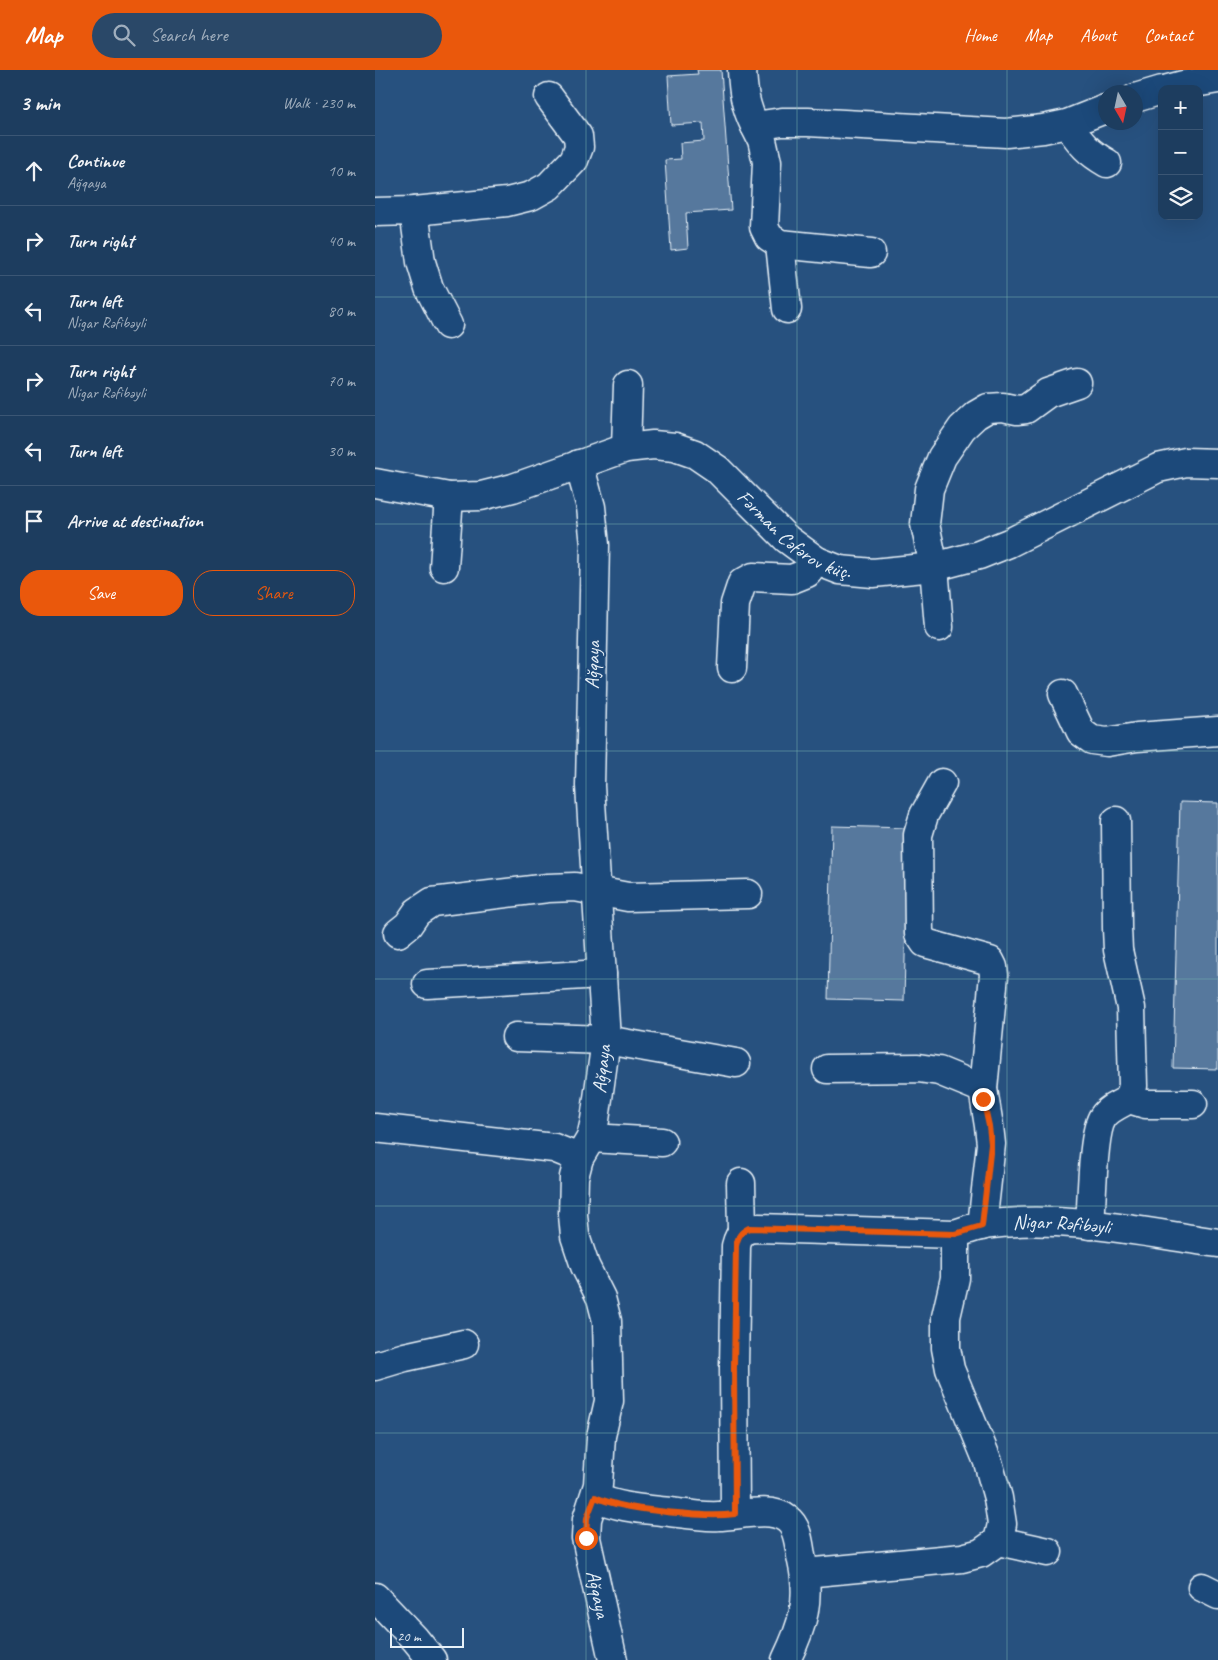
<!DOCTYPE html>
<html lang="en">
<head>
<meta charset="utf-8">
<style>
	body { margin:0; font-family:Caveat,sans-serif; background:#2a4868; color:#f1f3f6 }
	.controls { position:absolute; right:15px; top:15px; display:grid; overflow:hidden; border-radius:10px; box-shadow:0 5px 20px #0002 }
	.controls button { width:45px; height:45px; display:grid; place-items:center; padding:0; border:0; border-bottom:1px solid #3b5674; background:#1d3d5f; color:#f1f3f6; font:25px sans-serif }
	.compass { position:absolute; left:723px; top:15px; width:45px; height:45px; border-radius:50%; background:#1d3d5f; box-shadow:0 5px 20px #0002; rotate:171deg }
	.scale { position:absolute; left:15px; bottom:12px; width:74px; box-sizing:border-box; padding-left:5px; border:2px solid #e8f1f8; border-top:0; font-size:14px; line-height:18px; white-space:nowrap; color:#e8f1f8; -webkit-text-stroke:4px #1f4a7a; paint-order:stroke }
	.stop { position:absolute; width:15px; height:15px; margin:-11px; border:4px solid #ea580c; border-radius:50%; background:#fff }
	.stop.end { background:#ea580c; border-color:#fff; box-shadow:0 1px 5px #0008 }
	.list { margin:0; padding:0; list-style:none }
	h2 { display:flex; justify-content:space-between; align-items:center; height:65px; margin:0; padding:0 20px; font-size:21px }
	h2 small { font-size:16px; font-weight:400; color:#a0aebd }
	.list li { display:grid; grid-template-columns:32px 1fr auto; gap:15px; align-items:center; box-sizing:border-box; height:70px; padding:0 20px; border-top:1px solid #3b5674 }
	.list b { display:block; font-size:19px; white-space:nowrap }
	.list p { margin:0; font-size:16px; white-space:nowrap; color:#a0aebd }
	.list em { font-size:16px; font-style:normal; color:#a0aebd }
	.actions { display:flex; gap:10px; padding:15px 20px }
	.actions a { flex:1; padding:11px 0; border:1px solid #ea580c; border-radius:20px; text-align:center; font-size:18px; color:#ea580c }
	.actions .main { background:#ea580c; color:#fff }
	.icon { flex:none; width:28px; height:28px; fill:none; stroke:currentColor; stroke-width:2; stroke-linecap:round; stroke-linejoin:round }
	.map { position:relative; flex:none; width:843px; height:1590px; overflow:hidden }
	header { display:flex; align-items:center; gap:30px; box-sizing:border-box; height:70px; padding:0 25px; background:#ea580c; color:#fff }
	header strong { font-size:24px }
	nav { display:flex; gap:28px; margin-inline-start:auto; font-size:18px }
	.search { width:350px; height:45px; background:#2a4868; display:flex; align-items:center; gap:12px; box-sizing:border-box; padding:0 18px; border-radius:28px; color:#a0aebd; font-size:19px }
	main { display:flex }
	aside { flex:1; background:#1d3d5f }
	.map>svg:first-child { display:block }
</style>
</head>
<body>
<header>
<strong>Map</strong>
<div class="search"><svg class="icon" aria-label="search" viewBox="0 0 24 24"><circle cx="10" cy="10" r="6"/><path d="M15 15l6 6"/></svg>Search here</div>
<nav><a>Home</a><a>Map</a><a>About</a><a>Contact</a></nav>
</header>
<main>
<aside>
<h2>3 min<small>Walk · 230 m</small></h2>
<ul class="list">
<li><svg class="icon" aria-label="ahead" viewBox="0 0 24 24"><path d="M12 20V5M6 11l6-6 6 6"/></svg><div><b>Continue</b><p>Ağqaya</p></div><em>10 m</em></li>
<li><svg class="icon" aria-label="right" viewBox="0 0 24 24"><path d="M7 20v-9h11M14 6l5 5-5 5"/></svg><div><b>Turn right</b></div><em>40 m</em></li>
<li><svg class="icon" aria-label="left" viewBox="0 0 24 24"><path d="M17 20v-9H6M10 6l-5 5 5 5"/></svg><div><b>Turn left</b><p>Nigar Rəfibəyli</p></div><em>80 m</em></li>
<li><svg class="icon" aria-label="right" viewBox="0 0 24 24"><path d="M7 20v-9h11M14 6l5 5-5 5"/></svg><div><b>Turn right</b><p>Nigar Rəfibəyli</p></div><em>70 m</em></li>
<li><svg class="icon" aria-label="left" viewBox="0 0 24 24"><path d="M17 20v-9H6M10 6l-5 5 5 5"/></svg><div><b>Turn left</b></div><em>30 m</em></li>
<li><svg class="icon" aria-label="arrive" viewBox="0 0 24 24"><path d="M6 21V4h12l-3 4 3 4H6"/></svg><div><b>Arrive at destination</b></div></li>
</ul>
<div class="actions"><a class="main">Save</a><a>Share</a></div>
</aside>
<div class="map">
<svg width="843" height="1590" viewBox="0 0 843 1590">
	<rect width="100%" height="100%" fill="#27517f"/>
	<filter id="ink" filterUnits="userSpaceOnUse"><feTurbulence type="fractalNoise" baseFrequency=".02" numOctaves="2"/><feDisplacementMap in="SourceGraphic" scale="10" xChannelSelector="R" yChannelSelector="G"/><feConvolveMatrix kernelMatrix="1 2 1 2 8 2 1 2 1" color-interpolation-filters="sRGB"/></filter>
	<g filter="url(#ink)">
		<path fill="#57789d" stroke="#e8f1f8" d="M322,0H346L356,140L311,143L313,178L296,180L290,90L306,89L305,73L329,71L328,53L296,55L293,6L323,4Z
			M805,732L843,733V999L798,998Z
			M457,756L533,758L529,931L453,929Z"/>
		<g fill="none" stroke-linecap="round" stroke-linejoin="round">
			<g stroke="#e8f1f8" stroke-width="31">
				<g id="minor">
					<path d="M367,0C368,21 370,36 380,56L407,52H433L631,63L668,59L692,54L730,39"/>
					<path d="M793,19L808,15L843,9"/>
					<path d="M760,28L787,20"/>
					<path d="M692,54C706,73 711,81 732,93"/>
					<path d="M380,56L387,70L392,92L389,157L394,167L405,174L496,183"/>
					<path d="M39,141L46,192L54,218L73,255"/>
					<path d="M0,142L39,141L132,132L156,126L174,116L199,90L204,77L203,66L174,27"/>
					<path d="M405,174L412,239"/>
					<path d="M251,378L253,315"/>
					<path id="s1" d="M204,394L216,437L220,475L215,716L231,970L220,1050L216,1068L204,1088L199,1107L198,1145L200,1166L210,1196L226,1228L232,1251L234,1331L226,1366L223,1415L212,1449L211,1468L238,1590"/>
					<path id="s2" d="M0,413L74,427L106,426L138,418L251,378L278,375L300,377L320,384L342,399L412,469L442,491L465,500L498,503L559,497L604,485L634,473L783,398L811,392L843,393"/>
					<path d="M69,497L74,427"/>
					<path d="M564,557L559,497L550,454L554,419L567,387L587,358L601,345L613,338L628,337L642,340L651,339L673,323L702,313"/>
					<path d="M357,598L360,534L367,513L378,507L417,509L432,503L442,491"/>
					<path d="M688,624L706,662L717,670L732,672L762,667L843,661"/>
					<path d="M567,713L549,745L543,765L544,864L550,873L615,891L618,897L619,905L608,1019L614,1056L616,1074L607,1156"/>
					<path d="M23,863L33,855L42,842L57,832L173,818L200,817L253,827L373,824"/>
					<path d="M52,914L227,904"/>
					<path d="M141,967L231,970L361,993"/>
					<path d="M452,999L543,998L564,1001L608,1019"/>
					<path d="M754,1029L770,1034H818"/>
					<path d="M0,1058L179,1078L204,1088"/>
					<path d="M216,1068L287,1072"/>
					<path d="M366,1113L367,1161"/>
					<path d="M715,1155C717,1133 717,1062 728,1047C734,1038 746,1034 754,1029L758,1016L756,938L743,880L742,858L741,751"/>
					<path d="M0,1296L30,1287L89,1274"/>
					<path d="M220,1427C244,1438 269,1439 295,1442C311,1444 328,1447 344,1446C363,1446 395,1436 412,1449C424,1457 424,1478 427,1491C436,1530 428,1555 411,1590"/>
					<path id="s3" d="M360,1444L359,1298L361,1176C364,1163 369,1158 383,1158L580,1164C589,1161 599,1157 609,1155C686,1144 766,1162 843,1173"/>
					<path d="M623,1471L673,1482"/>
					<path d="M430,1503L587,1488L606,1483L623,1471L627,1454L623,1428L613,1392L575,1299L571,1278V1247L580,1208V1164"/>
					<path d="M827,1517L843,1525"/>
					<path d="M0,1527L40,1569L57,1590"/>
				</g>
			</g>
			<use href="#minor" stroke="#1f4a7a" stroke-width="28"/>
		</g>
	</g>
	<g fill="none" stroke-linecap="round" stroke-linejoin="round" filter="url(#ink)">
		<path stroke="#ea580c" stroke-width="6" d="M211,1468L212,1448L220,1427C243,1437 267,1439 291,1442C315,1444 337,1447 360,1444L359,1298L361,1176C363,1167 365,1162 374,1158L580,1164L607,1156L616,1074L614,1056L608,1029"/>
	</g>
	<path fill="none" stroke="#71adac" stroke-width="1" stroke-opacity="0.55" d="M211,0V1590M422,0V1590M632,0V1590M0,227H843M0,454H843M0,681H843M0,909H843M0,1136H843M0,1363H843"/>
	<g text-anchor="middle" stroke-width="4" stroke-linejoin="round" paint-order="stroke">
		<g font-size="20" fill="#e8f1f8" stroke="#1f4a7a">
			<text dy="7" stroke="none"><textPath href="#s2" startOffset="460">Fərman Cəfərov küç.</textPath></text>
			<text transform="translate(217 595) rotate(-88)" y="7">Ağqaya</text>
			<text transform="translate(226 999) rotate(-84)" y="7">Ağqaya</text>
			<text dy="7" stroke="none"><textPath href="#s3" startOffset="605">Nigar Rəfibəyli</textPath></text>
			<text dy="7" stroke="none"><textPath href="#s1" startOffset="1148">Ağqaya</textPath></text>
		</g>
	</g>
</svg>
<div class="controls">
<button>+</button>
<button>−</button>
<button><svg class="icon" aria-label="layers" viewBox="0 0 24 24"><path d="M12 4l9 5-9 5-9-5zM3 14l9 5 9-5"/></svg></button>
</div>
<svg class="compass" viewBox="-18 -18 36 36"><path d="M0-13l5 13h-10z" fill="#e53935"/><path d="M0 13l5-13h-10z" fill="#a0aebd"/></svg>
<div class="scale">20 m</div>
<div class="stop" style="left:211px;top:1468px"></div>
<div class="stop end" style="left:608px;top:1029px"></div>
</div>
</main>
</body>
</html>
